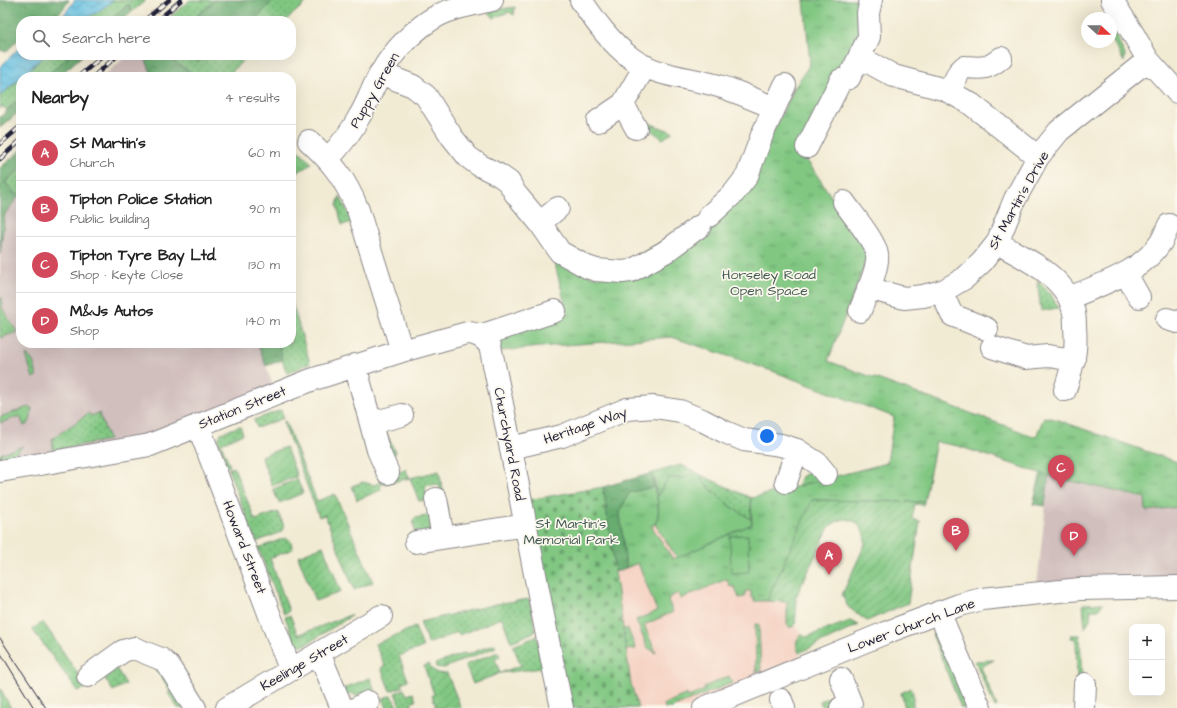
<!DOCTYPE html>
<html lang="en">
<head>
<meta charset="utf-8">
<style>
	body { margin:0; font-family:"Architects Daughter",sans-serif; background:#f6f6f6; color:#222 }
	.controls { position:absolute; right:12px; bottom:12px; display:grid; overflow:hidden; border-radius:8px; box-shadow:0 4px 16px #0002 }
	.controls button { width:36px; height:36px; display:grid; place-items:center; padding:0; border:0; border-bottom:1px solid #e0e0e0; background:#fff; color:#222; font:20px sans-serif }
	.compass { position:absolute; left:1081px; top:12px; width:36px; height:36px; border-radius:50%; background:#fff; box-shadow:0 4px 16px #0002; rotate:111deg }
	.you { position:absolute; left:767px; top:436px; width:14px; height:14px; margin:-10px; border:3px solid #fff; border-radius:50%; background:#1a73e8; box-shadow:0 0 0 6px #1a73e833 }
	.badge { display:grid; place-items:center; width:26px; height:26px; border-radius:50%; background:#d1495b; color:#fff; font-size:13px; font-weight:700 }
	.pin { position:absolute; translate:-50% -33px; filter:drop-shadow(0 1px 2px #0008) }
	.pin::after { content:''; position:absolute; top:21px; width:14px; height:12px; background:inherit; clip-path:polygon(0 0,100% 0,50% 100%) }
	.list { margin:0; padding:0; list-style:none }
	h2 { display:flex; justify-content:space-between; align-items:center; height:52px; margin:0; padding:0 16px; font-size:17px }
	h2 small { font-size:13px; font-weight:400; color:#767676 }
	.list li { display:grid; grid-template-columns:26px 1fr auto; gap:12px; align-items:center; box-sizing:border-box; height:56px; padding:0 16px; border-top:1px solid #e0e0e0 }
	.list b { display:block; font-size:15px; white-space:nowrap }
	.list p { margin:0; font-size:13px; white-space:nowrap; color:#767676 }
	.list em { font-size:13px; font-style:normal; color:#767676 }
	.icon { flex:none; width:22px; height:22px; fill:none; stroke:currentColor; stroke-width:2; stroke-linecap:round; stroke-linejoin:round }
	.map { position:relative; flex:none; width:1177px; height:708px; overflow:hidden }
	.search { position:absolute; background:#fff; box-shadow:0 4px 16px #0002; left:16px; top:16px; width:280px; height:44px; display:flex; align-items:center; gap:10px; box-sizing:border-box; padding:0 14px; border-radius:16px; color:#767676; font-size:15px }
	.panel { position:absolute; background:#fff; box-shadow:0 4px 16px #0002; left:16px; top:72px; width:280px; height:276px; border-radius:16px }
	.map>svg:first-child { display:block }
</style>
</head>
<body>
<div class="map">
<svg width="1177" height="708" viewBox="0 0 1177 708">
	<defs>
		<pattern id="grass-dots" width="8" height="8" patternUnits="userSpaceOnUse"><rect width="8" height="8" fill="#81c782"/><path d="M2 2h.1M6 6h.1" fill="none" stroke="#69a16c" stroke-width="1.8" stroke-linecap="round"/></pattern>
		<pattern id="forest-crowns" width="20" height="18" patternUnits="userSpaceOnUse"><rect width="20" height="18" fill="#68ac70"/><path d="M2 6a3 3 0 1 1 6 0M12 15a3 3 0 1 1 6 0" fill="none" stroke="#558c5d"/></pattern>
		<pattern id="cemetery-stones" width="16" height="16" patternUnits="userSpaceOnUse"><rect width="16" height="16" fill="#81c782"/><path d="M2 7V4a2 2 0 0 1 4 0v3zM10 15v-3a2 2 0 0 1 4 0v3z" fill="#69a16c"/></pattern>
		<pattern id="park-tufts" width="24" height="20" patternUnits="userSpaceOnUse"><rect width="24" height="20" fill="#81c782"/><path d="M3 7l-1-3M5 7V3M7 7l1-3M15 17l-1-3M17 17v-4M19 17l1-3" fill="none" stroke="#69a16c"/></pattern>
		<pattern id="garden-furrows" width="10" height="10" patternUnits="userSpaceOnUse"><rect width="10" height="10" fill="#81c782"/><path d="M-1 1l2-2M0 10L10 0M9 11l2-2" fill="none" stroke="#69a16c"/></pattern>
		<pattern id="water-waves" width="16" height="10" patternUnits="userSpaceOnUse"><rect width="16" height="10" fill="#65c1e3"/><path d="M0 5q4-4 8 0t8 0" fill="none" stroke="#539cb9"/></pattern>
	</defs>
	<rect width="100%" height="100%" fill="#fbf7ec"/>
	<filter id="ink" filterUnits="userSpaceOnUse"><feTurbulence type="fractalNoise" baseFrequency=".025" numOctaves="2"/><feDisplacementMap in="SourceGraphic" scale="8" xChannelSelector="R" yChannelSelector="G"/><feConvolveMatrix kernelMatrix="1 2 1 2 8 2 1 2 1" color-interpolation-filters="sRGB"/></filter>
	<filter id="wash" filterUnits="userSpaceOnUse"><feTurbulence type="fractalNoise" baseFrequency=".012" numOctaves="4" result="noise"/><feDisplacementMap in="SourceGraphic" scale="16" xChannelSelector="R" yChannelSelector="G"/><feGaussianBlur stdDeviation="0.9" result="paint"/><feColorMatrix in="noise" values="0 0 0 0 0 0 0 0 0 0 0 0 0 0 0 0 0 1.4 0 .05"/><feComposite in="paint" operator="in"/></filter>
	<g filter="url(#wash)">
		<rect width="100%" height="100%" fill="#f2ebd4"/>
		<path fill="#f5d2c2" d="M681,465L751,498L754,601H787L792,627L795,625L802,633L796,640L795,645L804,666L704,708H638L631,684L603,487Z"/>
		<path fill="#d1bfbd" d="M128,55H147L145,58L153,77H102Z
			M21,150V343H257L276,393L150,445L0,471V168Z
			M1049,476L1145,499L1146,511L1177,507V587L1036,594Z"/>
		<path fill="url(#grass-dots)" stroke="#52745e" d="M114,0H146L132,12L128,4L109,21H78L96,13Z
			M190,0H215L196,17L197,21H165Z
			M273,0H309L285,21H254Z
			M515,7L514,15L509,12L494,18L488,11Z
			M1111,25L1125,55L1124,62L1111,38Z
			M45,55H70L45,77H22Z
			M164,55H190L197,61L205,59L213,55H248L227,77H198Z
			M21,78V98L7,110L2,106L0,110V96Z
			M646,122L673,132L663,139L642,124Z
			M291,146L304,155L311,163L305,168L291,175Z
			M21,168V194L18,197L5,183Z
			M340,196L353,222L342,225L337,205Z
			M1037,280L1051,294L1058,308L1041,311Z
			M0,298H2V308L17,332L0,338Z
			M291,299L310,363L287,374L282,360L279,343H291Z
			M26,355C33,357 37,370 36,377L33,378Z
			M281,410L284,418L257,428L254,420Z
			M89,413L91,416L99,413L109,440L53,450L52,439Z
			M240,426L243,434L221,443L230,466L227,467L218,440L221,433Z
			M386,433L396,453L389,457L385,437Z
			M681,465L694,471L685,478H668L657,497L653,473Z
			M234,467L255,520L278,512L284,526L281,532L256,542L228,469Z
			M405,469L410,478L439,471L449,518L444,513L439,484L425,486L427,500L419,501L410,478L380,485L381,490L357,500L352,486L363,482L374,485Z
			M703,476L751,498V519L728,505L701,480Z
			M432,515L431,530L416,538L413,520L415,518Z
			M285,538L290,540L293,549L270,558L289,611L284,614L258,548Z
			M529,599L536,631L511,642L502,618L459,635L458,632L428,644L420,622L496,604Z
			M1103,603L1098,610H1091L1090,619L1085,628L1083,604Z
			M290,615L298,635L350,615L351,616L305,645C299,646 296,644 294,640L285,617Z
			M43,622L87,687L78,692L32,629Z
			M755,624H759L761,671L756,672Z
			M415,627L423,647L399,656L408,680L402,683L403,687L390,691L381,668L385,666L375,644Z
			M537,636L543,668L500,673L521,665L513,646Z
			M994,660L981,667L997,706L995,707L975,661Z
			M116,668L126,684L113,691L104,677Z
			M370,678L377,696L369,700L365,692L355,696L353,693C348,695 346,693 342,689Z
			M911,688L913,693V708H905L901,693Z
			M404,689L407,695L413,693L416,701L411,703L413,708H401L395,693Z
			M840,693L842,699L822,707L820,701Z
			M392,695L397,708H387L383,698Z"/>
		<path fill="url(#forest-crowns)" stroke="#456756" d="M0,0H69C65,8 56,18 48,21C42,23 28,21 21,21V37L6,52L0,50Z
			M215,0H273L254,21H197L196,17Z
			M129,4L132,12L122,21H109Z
			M70,55H83L58,77H45Z
			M147,55H164L198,77H153L145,58Z
			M190,55H213L205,59L197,61Z
			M21,98V110L0,128V117Z
			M21,150V168L5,182L18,197L5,214L0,254V168Z
			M257,343H279L282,360L266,366Z
			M653,473L654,487L629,493L620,512L626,568L615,572L603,487Z
			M1041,473L1049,476L1045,506L1033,504Z"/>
		<path fill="url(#cemetery-stones)" stroke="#52745e" d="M603,487L631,684L638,708H567L527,500Z"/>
		<path fill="url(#park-tufts)" stroke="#52745e" d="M804,0H866L862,27L853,48L800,150L867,250V258L828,361L1036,437L1044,417L1055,419L1177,462V507L1146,511L1145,498L1049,476L958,446L936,442L924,502L813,500L767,601H754V597H751V591H745V597L739,598L734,586L730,587L727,579L680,599L678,593L670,597L668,600L673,612L644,625L656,653L647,647L636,620L657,611L638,563L626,568L620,512L629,493L654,487C657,499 663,517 652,527L673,559L752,524L751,498L887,463L894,417L775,372L672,337L551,346L500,351L497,339L567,312L554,260L598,278L742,196L795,87L810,64Z
			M729,676L732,683L672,708H665L664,704L687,694L688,697L705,690L704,687Z"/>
		<path fill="url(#garden-furrows)" stroke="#52745e" d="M28,407L32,408C31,415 32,423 24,426L20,416L0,423V417Z
			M285,421L317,501L335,494L373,582L354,590L325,515L319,517L283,422Z
			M23,446L10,458L0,459V454Z
			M286,447L297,476L272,486L261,456Z
			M810,471L823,480L798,486L800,478Z
			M297,479L303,493L279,503L273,489Z
			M812,500L924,502L923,505L915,504L912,519L920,521L908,603L867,621L848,607L842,595L865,544C866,529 854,514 838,521C834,522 831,526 828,529L795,599L797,600L795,625L792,627H789L787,625V602L767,601Z
			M323,546L341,592L315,601L298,556Z
			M850,621L859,625L799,653C795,643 795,641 802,633L806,637Z
			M623,629H628L636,649L626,650Z
			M932,634L937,636L972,708H961Z
			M1071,635H1080L1082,679L1077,680L1076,639L1071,638Z
			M495,644L496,647L444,668L436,667L435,664L465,653L466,655Z
			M498,652L500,657L495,659L500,673L473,684L465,665Z
			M429,664C433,672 439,675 447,673L461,708H436L432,695L434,694L424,666Z
			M159,666L184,708H178L168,693L170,691L155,668Z
			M0,688L11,708H0Z"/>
		<path fill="#81c782" stroke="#52745e" d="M694,471L703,476L701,480L728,505L751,519L752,524L677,558L655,524C660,515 659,507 657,497L668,478H685Z
			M748,535L749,572L731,573L730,536Z"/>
		<path fill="url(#water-waves)" stroke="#44728f" d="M75,0H114L96,13L78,21H57L62,17Z
			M21,46V55H45L0,96V67Z"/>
	</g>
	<g filter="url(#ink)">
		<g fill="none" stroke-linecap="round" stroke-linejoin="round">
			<g stroke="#8a8688" stroke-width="24">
				<path id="minor" d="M581,0C595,21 610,42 631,58C655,76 686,77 715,85C735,90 755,100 774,108
					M1112,0L1132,32L1148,60L1177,92
					M859,57L894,76L946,90L971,104L1038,157
					M380,73L413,86L426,96L452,137L468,157L479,165L499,175L509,182L515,193L540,223L560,252L587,267L596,270L622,272L631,271L665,252L700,226
					M949,92L959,72L964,67C981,68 987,70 1001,58
					M623,104L636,128
					M598,121L623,104L645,66
					M309,141C334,164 345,179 358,210L402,351
					M807,147L841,80L849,78L869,37L868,13L871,0
					M328,159C340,146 351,133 359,117C368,103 372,87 381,73C393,51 416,27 439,15C454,7 475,4 492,0
					M844,202C852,214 876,242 877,255C879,268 865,297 860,311
					M709,216L734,193L747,176L762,135L785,85
					M540,223L558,208
					M997,243C1023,257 1066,277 1073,309C1075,315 1075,321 1075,327C1076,339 1076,350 1073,361C1071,371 1068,381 1065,390
					M1126,274L1139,297
					M868,288L904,298L923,296L943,291L965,278L982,262L997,243L1015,199L1038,157L1059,131L1148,60
					M941,291L952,315L987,329
					M1069,298C1101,284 1141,273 1161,242C1164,237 1166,231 1169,225
					M1167,319L1177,322
					M480,336L555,311
					M992,347L1026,358L1048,356L1074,360
					M355,365L378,450L388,473
					M371,423L402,415
					M198,425L290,669
					M511,448L562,436L627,409L654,407L680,411L702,420L725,432L744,440L781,445L797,450L817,463L826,474
					M0,471L150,445L311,380L402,351L467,333C477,333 484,337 490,346C516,466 536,588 562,708
					M786,482L797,450
					M436,499L443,537
					M416,542L526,525
					M939,612L980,708
					M319,653L342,708
					M88,676L123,651L134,648L161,659L168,665L195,708
					M841,679L851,704L841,708
					M781,700L784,708
					M227,708L381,616
					M357,708L368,702
					M1084,708L1085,684"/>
			</g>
			<g stroke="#8a8688" stroke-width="24">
				<path id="major" d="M704,708L885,633L959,605L982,599L1080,589L1177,587"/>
			</g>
			<use href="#minor" stroke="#fff" stroke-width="22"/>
			<use href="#major" stroke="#fff" stroke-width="22"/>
			<path stroke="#22223b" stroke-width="1" d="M0,638L46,708
				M0,652L34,708"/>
			<g stroke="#22223b" stroke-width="4.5">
				<path id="rail" d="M144,21L169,0
					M157,21L181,0
					M78,77L104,55
					M93,77L118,55
					M0,144L21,126
					M0,159L21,140"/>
			</g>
			<use href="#rail" stroke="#fbf7ec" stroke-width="3" stroke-dasharray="9" stroke-linecap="butt"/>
		</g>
	</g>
	<g text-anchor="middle" stroke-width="3.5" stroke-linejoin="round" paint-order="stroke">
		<g font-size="14" fill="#22223b" stroke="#fbf7ec">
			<text transform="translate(374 90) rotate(-60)" y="5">Puppy Green</text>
			<text transform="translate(1018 200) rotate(-61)" y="5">St Martin's Drive</text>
			<text transform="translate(242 407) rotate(-22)" y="5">Station Street</text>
			<text transform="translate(585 425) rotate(-19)" y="5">Heritage Way</text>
			<text transform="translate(510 444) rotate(79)" y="5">Churchyard Road</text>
			<text transform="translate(245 547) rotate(69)" y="5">Howard Street</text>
			<text transform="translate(911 625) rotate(-20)" y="5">Lower Church Lane</text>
			<text transform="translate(304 662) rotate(-30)" y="5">Keelinge Street</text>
		</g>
		<g font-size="14" fill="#435c54" stroke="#fbf7ec">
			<text x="769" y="279">Horseley Road<tspan x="769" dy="16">Open Space</tspan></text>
			<text x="571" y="528">St Martin's<tspan x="571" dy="16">Memorial Park</tspan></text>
		</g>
	</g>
</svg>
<div class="controls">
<button>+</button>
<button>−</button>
</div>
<svg class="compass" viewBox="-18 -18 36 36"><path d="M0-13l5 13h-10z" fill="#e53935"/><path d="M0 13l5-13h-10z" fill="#767676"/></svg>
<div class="you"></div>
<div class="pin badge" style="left:829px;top:575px">A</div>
<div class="pin badge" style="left:956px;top:551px">B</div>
<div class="pin badge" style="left:1061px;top:488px">C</div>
<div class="pin badge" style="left:1074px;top:556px">D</div>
<div class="search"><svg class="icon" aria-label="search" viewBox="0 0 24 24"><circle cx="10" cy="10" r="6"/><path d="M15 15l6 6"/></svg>Search here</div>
<section class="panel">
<h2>Nearby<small>4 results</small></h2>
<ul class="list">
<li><span class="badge">A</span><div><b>St Martin's</b><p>Church</p></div><em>60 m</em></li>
<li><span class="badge">B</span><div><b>Tipton Police Station</b><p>Public building</p></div><em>90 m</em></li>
<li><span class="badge">C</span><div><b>Tipton Tyre Bay Ltd.</b><p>Shop · Keyte Close</p></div><em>130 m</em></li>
<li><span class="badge">D</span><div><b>M&amp;Js Autos</b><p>Shop</p></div><em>140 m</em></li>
</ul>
</section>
</div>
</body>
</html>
